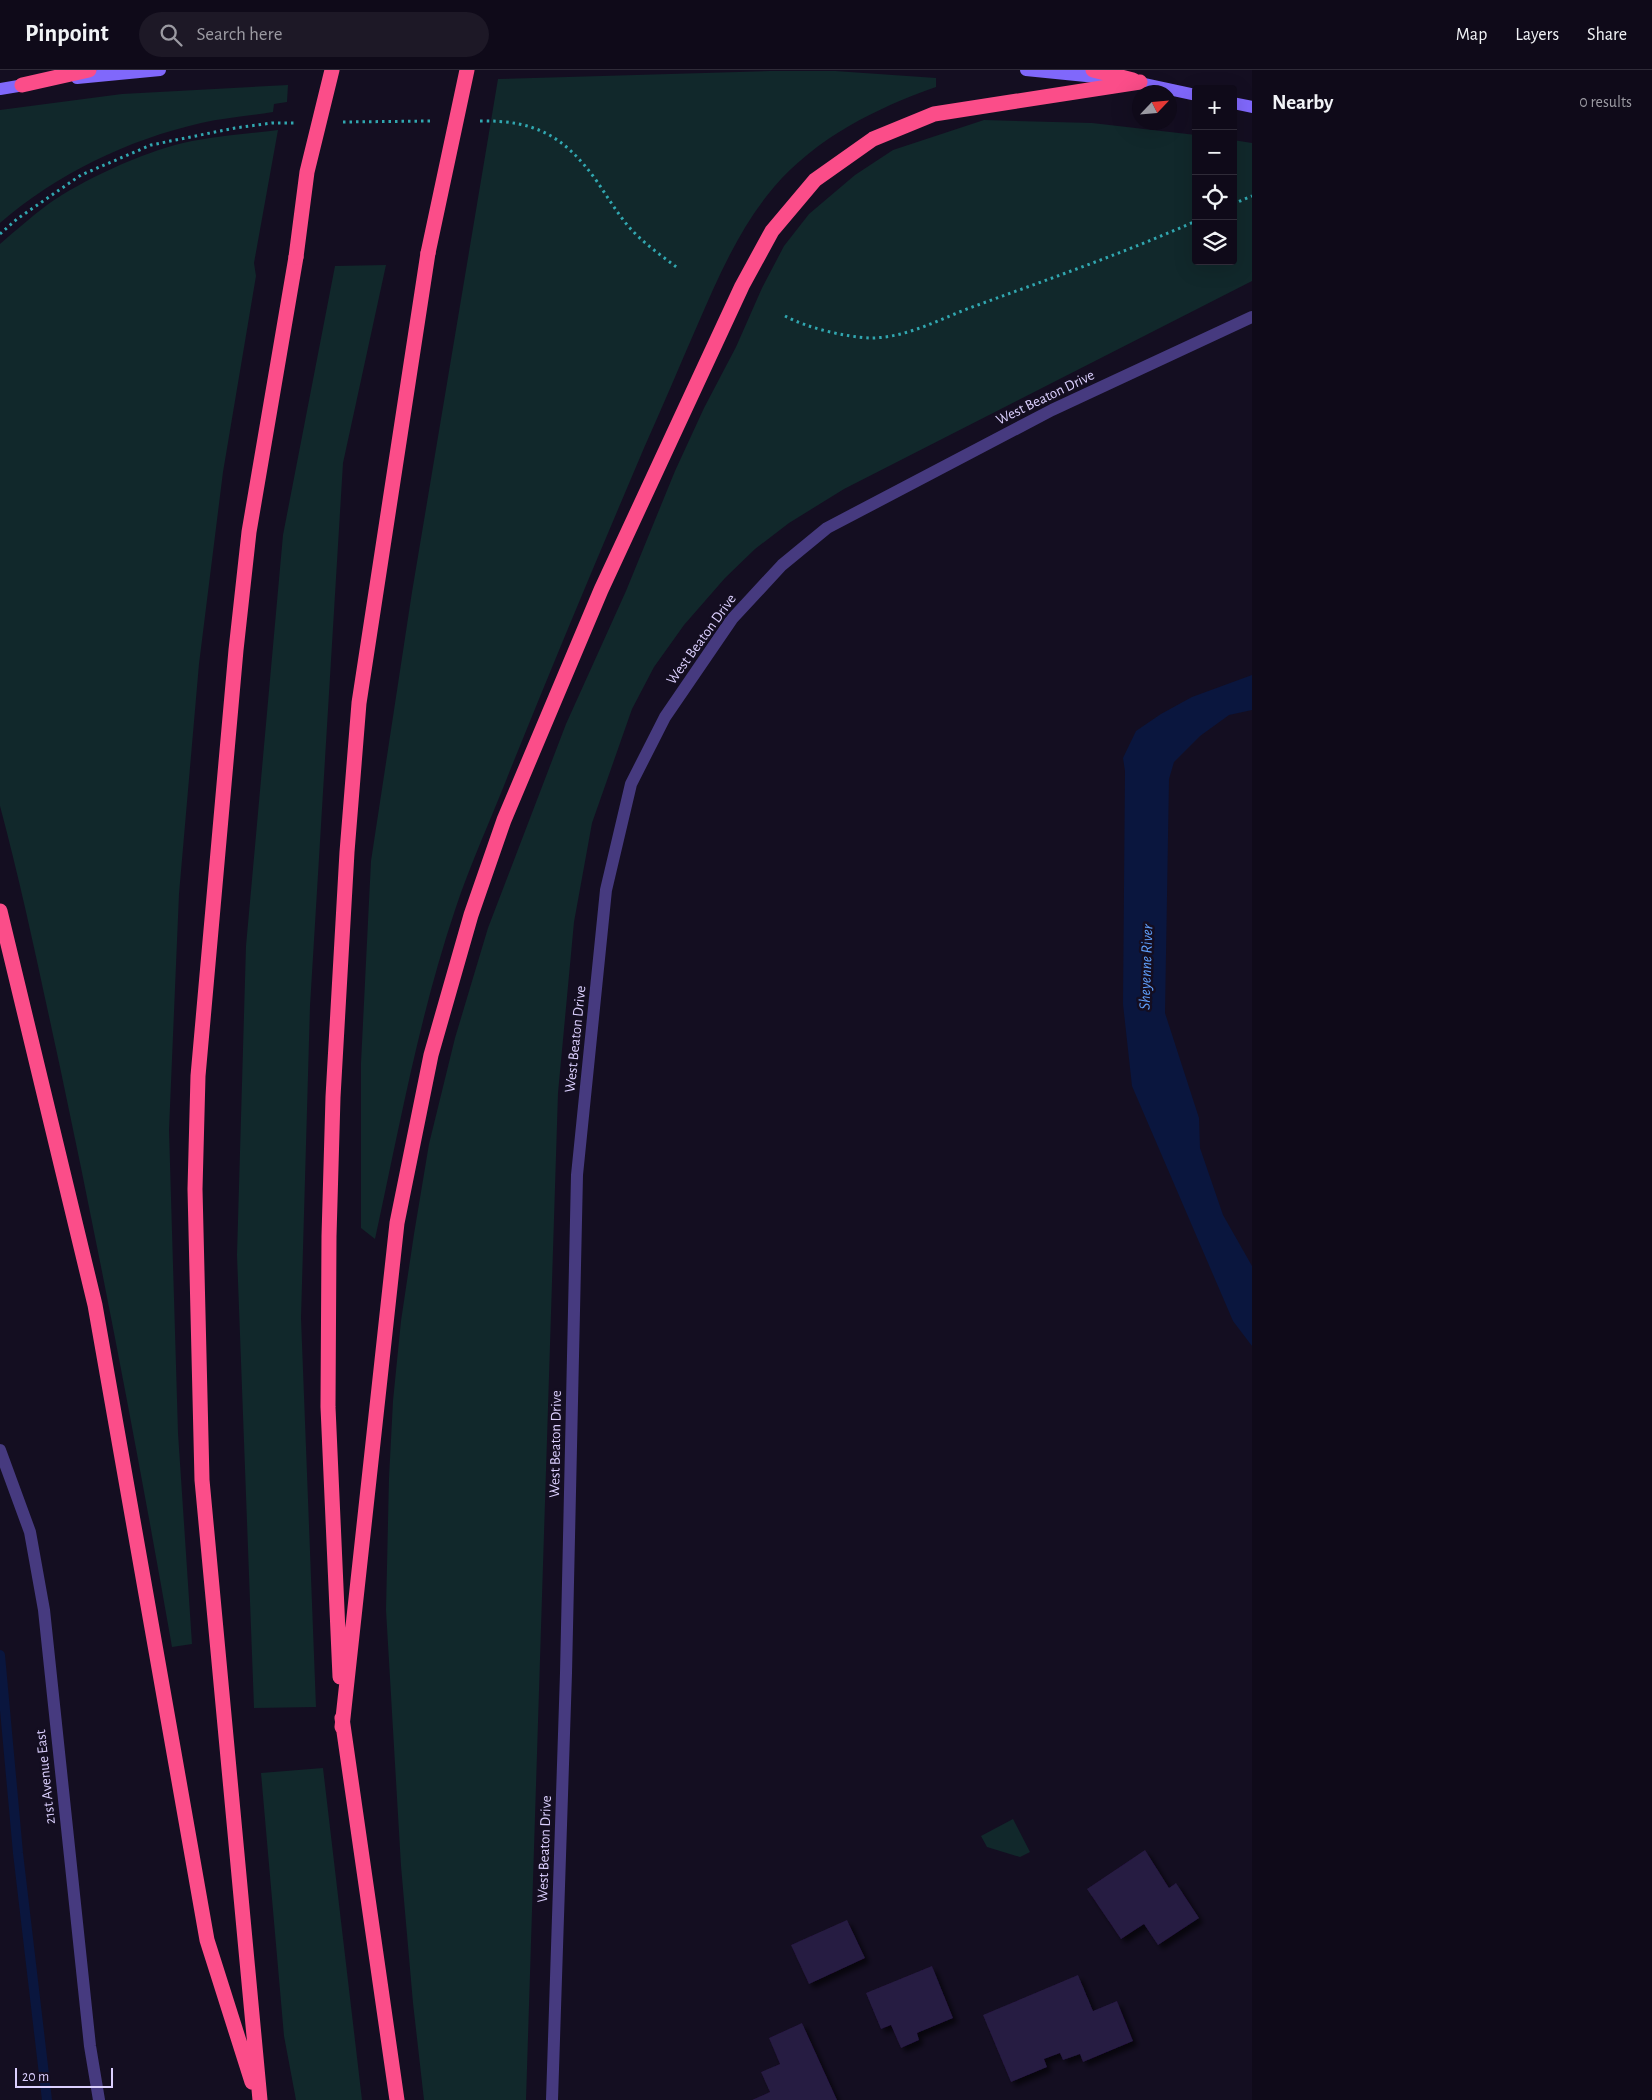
<!DOCTYPE html>
<html lang="en">
<head>
<meta charset="utf-8">
<style>
	body { margin:0; font-family:"Alegreya Sans",sans-serif; background:#1d1826; color:#f1f3f6 }
	.controls { position:absolute; right:15px; top:15px; display:grid; overflow:hidden; border-radius:5px; box-shadow:0 5px 20px #0002 }
	.controls button { width:45px; height:45px; display:grid; place-items:center; padding:0; border:0; border-bottom:1px solid #2f2b38; background:#0f0a19; color:#f1f3f6; font:25px sans-serif }
	.compass { position:absolute; left:1132px; top:15px; width:45px; height:45px; border-radius:50%; background:#0f0a19; box-shadow:0 5px 20px #0002; rotate:64deg }
	.scale { position:absolute; left:15px; bottom:12px; width:98px; box-sizing:border-box; padding-left:5px; border:2px solid #dbcffe; border-top:0; font-size:14px; line-height:18px; white-space:nowrap; color:#dbcffe; -webkit-text-stroke:4px #140e21; paint-order:stroke }
	.list { margin:0; padding:0; list-style:none }
	h2 { display:flex; justify-content:space-between; align-items:center; height:65px; margin:0; padding:0 20px; font-size:21px }
	h2 small { font-size:16px; font-weight:400; color:#9b9aa2 }
	.icon { flex:none; width:28px; height:28px; fill:none; stroke:currentColor; stroke-width:2; stroke-linecap:round; stroke-linejoin:round }
	.map { position:relative; flex:none; width:1252px; height:2030px; overflow:hidden }
	header { display:flex; align-items:center; gap:30px; box-sizing:border-box; height:70px; padding:0 25px; background:#0f0a19; border-bottom:1px solid #2f2b38 }
	header strong { font-size:24px }
	nav { display:flex; gap:28px; margin-inline-start:auto; font-size:18px }
	.search { width:350px; height:45px; background:#1d1826; display:flex; align-items:center; gap:12px; box-sizing:border-box; padding:0 18px; border-radius:28px; color:#9b9aa2; font-size:19px }
	main { display:flex }
	aside { flex:1; background:#0f0a19 }
	.map>svg:first-child { display:block }
</style>
</head>
<body>
<header>
<strong>Pinpoint</strong>
<div class="search"><svg class="icon" aria-label="search" viewBox="0 0 24 24"><circle cx="10" cy="10" r="6"/><path d="M15 15l6 6"/></svg>Search here</div>
<nav><a>Map</a><a>Layers</a><a>Share</a></nav>
</header>
<main>
<div class="map">
<svg width="1252" height="2030" viewBox="0 0 1252 2030">
	<defs>
		<filter id="shadow"><feDropShadow dx="4.5" dy="4.5" stdDeviation="2.5" flood-color="#0009"/></filter>
	</defs>
	<rect width="100%" height="100%" fill="#140e21"/>
	<path fill="#11282b" d="M770,1H835L936,8V17C876,38 816,68 774,117C739,158 718,208 697,256C679,297 662,338 644,378C599,484 554,591 511,698C493,745 471,792 455,840C419,947 399,1059 375,1169L361,1158V993L371,791L412,522L498,9Z
		M288,15L287,32L274,34L273,42C249,46 224,48 201,53C127,70 57,104 0,153V40L122,24Z
		M984,50L1092,53L1196,65V191H1233V70L1252,73V211L844,419L789,453L755,479L725,508L684,555L654,597L632,639L592,753L574,852L558,1023L526,2030H424L413,1933L401,1796L386,1540L389,1408L393,1331L401,1251L414,1164L429,1074L455,968L488,858L566,654L626,521L675,401L704,338L736,277L762,218L784,176L809,144L855,105L893,80Z
		M278,60L254,193L256,206L223,402L199,594L179,824L169,1060L178,1363L192,1574L172,1577C138,1383 101,1190 60,997C41,910 23,822 0,736V174C15,161 31,147 47,135C82,110 141,83 183,73C214,66 246,64 278,60Z
		M386,195L343,393L310,936L301,1248L316,1637L254,1638L237,1185L246,876L283,465L335,196Z
		M323,1698L362,2030H296L284,1966L261,1703Z
		M1013,1749L1030,1782L1020,1787L987,1777L981,1766Z"/>
	<path fill="#0a163e" d="M1252,605V640L1229,645L1200,666L1174,692L1169,709L1165,943L1199,1048L1200,1078L1223,1145L1252,1196V1276L1233,1251L1132,1016L1123,934L1125,701L1123,688L1136,661L1161,644L1192,627Z"/>
	<g fill="none" stroke-linecap="round" stroke-linejoin="round">
		<path stroke="#0a163e" stroke-width="10" d="M0,1585L18,1783L47,2030"/>
	</g>
	<path fill="#271a42" filter="url(#shadow)" d="M1145,1780L1169,1818L1176,1813L1199,1848L1158,1875L1144,1854L1121,1869L1087,1819Z
		M847,1850L865,1888L809,1914L791,1875Z
		M932,1896L953,1948L917,1963L919,1970L901,1978L891,1955L881,1959L866,1923Z
		M1078,1905L1093,1941L1117,1931L1133,1971L1083,1992L1080,1984L1063,1990L1060,1983L1044,1989L1047,1997L1011,2012L983,1945Z
		M802,1953L837,2030H752L770,2022L761,2002L780,1994L769,1968Z"/>
	<g fill="none" stroke-linecap="round" stroke-linejoin="round">
		<path stroke="#31a7b0" stroke-width="3" stroke-dasharray="2.5 4" stroke-linecap="butt" d="M480,51C535,50 564,66 596,110C607,126 617,143 629,157C643,173 662,186 679,199
			M343,52L432,51
			M1233,134L1252,126
			M0,164L17,149L81,105L151,75L235,58L272,53H294
			M785,246C807,258 846,267 870,268C908,268 941,248 975,236C1049,209 1124,183 1196,151"/>
		<path stroke="#463a7f" stroke-width="12" d="M0,1380L30,1462L44,1540L90,1976L99,2030
			M552,2030L566,1603L577,1105L606,820L631,714L665,647L732,549L782,495L827,458L1052,340L1252,247"/>
		<path stroke="#8068fb" stroke-width="12" d="M1026,0L1106,8
			M77,8L160,0
			M1131,11L1196,25
			M0,19L30,14
			M1233,33L1252,37"/>
		<path stroke="#fb4d89" stroke-width="15" d="M1093,0L1133,10
			M22,15L89,0
			M0,841L95,1235L207,1870L252,2012
			M340,1607L328,1337L329,1166L333,1027L347,782L359,633L428,183
			M342,1648L397,2030
			M342,1657L397,1153L431,985L471,845L504,750L601,520L742,216L772,161L815,110L873,69L934,44L1140,12
			M260,2030L202,1410L195,1119L198,1006L236,580L249,462L296,187"/>
		<path stroke="#fb4d89" stroke-width="15" d="M428,183L467,0
			M296,187L307,102L332,0"/>
	</g>
	<g text-anchor="middle" stroke-width="5" stroke-linejoin="round" paint-order="stroke">
		<g font-size="15" fill="#dbcffe" stroke="#140e21">
			<text transform="translate(1045 327) rotate(-26)" y="5">West Beaton Drive</text>
			<text transform="translate(701 569) rotate(-54)" y="5">West Beaton Drive</text>
			<text transform="translate(575 969) rotate(-84)" y="5">West Beaton Drive</text>
			<text transform="translate(555 1374) rotate(-89)" y="5">West Beaton Drive</text>
			<text transform="translate(45 1707) rotate(-96)" y="5">21st Avenue East</text>
			<text transform="translate(544 1779) rotate(-88)" y="5">West Beaton Drive</text>
		</g>
		<g font-size="16" font-style="italic" fill="#609ffb" stroke="#140e21">
			<text transform="translate(1145 897) rotate(-88)" y="6">Sheyenne River</text>
		</g>
	</g>
</svg>
<div class="controls">
<button>+</button>
<button>−</button>
<button><svg class="icon" aria-label="locate" viewBox="0 0 24 24"><circle cx="12" cy="12" r="6"/><path d="M12 2v4M12 18v4M2 12h4M18 12h4"/></svg></button>
<button><svg class="icon" aria-label="layers" viewBox="0 0 24 24"><path d="M12 4l9 5-9 5-9-5zM3 14l9 5 9-5"/></svg></button>
</div>
<svg class="compass" viewBox="-18 -18 36 36"><path d="M0-13l5 13h-10z" fill="#e53935"/><path d="M0 13l5-13h-10z" fill="#9b9aa2"/></svg>
<div class="scale">20 m</div>
</div>
<aside>
<h2>Nearby<small>0 results</small></h2>
<ul class="list">
</ul>
</aside>
</main>
</body>
</html>
